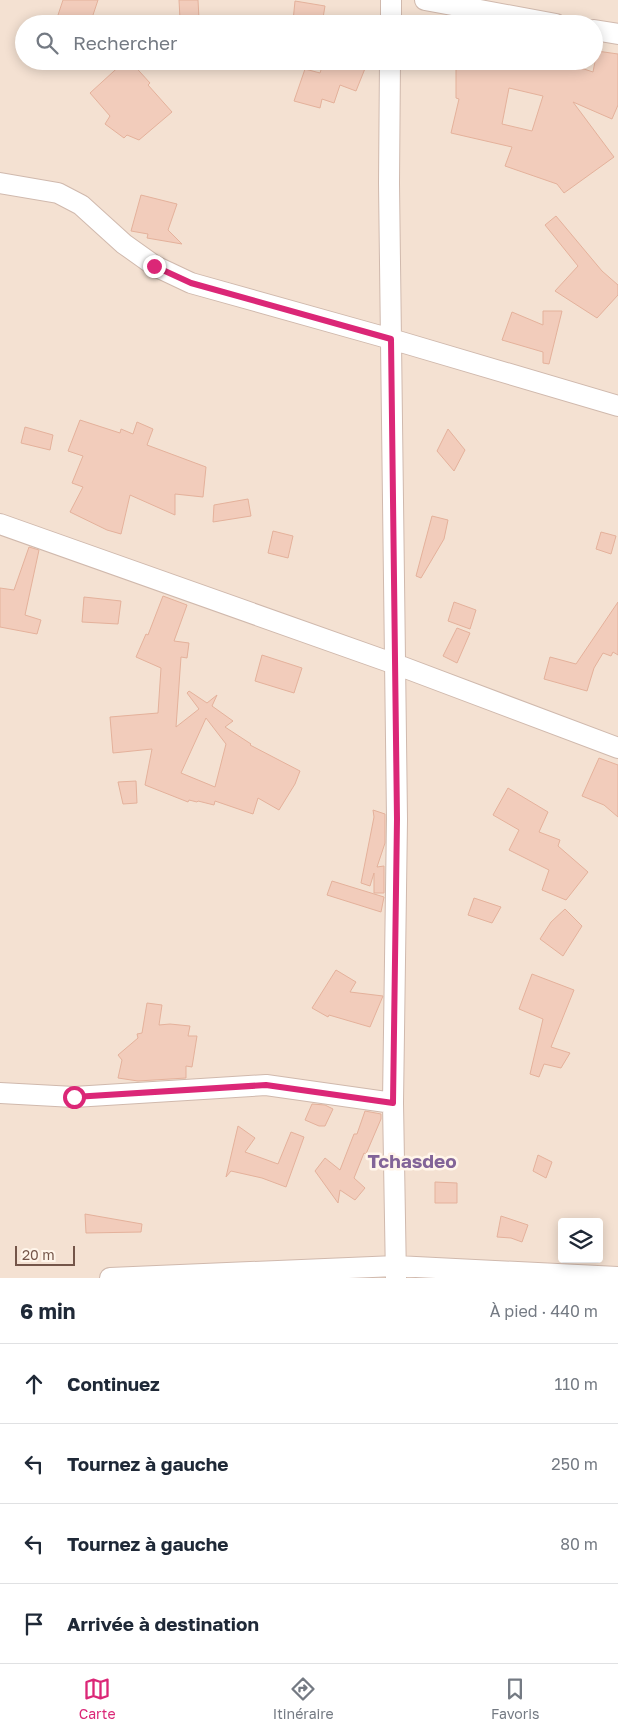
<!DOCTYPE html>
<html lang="fr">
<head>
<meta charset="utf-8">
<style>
	body { margin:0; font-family:"Golos Text",sans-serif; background:#f6f6f7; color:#1f2937 }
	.controls { position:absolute; right:15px; bottom:15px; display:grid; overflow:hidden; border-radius:5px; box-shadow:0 2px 12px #0003 }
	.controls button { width:45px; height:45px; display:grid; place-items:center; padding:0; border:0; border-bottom:1px solid #e0e1e3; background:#fff; color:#1f2937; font:25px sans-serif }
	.scale { position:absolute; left:15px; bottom:12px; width:60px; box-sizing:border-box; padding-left:5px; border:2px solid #745549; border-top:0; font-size:14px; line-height:18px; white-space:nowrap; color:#745549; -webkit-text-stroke:4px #fff5ea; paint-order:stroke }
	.stop { position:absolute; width:15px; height:15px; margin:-11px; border:4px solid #db2777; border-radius:50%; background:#fff }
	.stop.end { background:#db2777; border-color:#fff; box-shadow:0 1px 5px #0008 }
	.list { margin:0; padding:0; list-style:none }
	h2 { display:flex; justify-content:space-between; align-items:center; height:65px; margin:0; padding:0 20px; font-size:21px }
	h2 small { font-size:16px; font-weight:400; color:#747a83 }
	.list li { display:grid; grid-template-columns:32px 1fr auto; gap:15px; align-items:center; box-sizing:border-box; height:80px; padding:0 20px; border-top:1px solid #e0e1e3 }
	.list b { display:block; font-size:19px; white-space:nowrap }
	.list em { font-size:16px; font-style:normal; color:#747a83 }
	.icon { flex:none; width:28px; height:28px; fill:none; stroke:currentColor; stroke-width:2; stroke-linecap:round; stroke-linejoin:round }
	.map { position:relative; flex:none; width:618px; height:1278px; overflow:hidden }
	.search { position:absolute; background:#fff; box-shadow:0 2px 12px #0003; left:15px; right:15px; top:15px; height:55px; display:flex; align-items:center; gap:12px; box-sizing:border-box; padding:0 18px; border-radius:28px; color:#747a83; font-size:19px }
	.sheet { height:385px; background:#fff }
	nav { display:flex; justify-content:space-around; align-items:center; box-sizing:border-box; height:70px; border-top:1px solid #e0e1e3; background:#fff; font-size:14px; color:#747a83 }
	nav a { display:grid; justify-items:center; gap:2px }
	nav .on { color:#db2777 }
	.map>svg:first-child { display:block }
</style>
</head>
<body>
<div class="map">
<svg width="618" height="1278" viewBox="0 0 618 1278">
	<rect width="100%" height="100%" fill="#fcf0e3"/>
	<path fill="#f4e1d2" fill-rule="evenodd" d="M0,0H618V1278H0ZM24,24H594V61H24ZM562,1222H599V1259H562Z"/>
	<path fill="#f2ccbb" stroke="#e4b19b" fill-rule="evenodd" d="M63,0H98L90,24H55Z
		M179,0H198L199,19H180Z
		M295,1L325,6L322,24L293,21Z
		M597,51L618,54V105L612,119L573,102L614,157L564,193L557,184L505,166L512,147L451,133L459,99L456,98V62L560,61L593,72ZM509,88L543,96L532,131L502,124Z
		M125,61H130L150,83L148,85L172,112L139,140L127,135L124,138L105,124L110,116L90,93Z
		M324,61H368L356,91L340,85L334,103L322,99L320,108L294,101L305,69L320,73Z
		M141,195L177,204L168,230L182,244L147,238L148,234L131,231Z
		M556,216L602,271L618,285V295L597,318L555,291L578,266L545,225Z
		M543,311H562L549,364L543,363V352L502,340L512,312L543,325Z
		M80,420L120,433L121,429L133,434L137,422L153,429L147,445L206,467L203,497L175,494V515L130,495L121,534L107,530L70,512L83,487L72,483L83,456L68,451Z
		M25,427L53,435L50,450L21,443Z
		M448,429L465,450L454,471L437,451Z
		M248,499L251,516L213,522L214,505Z
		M432,516L448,520L444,539L421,578L416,576Z
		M273,531L293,536L288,558L268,553Z
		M601,532L616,536L611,554L596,549Z
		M29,547L39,550L25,615L41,620L37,634L0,627V588L14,590Z
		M163,596L187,605L174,641L189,643L187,658L181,657L176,727L199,709L187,693L189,691L207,703L217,695L212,706L233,721L225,727L251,744L250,745L300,771L295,784L279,810L258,798L253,814L215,801L214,805L198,801L197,802L189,800L188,802L145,785L152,749L113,753L110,717L158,713L161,668L136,657L146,634L148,635ZM206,718L226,744L215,787L181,773Z
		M84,597L121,601L118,624L82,622Z
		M454,602L476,610L470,629L448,621Z
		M618,602V655L613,652L611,656L603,653L594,668L587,691L544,679L550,657L576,664Z
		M457,628L470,633L457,663L443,656Z
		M262,655L302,668L294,693L255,681Z
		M599,758L618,765V817L604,805L582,796Z
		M136,781L137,803L123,804L118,782Z
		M508,788L548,812L539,832L560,840L558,846L588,872L566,900L542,890L549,870L509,850L519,830L493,815Z
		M373,810L385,814V843L377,867L384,866V893H374V873L370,886L361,883L374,817Z
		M332,881L384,897L381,912L327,895Z
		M474,898L501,907L492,923L468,915Z
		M565,909L582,926L563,956L540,939L551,922Z
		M336,970L356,982L350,992L383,996L370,1027L329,1015L328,1017L312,1008Z
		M532,974L574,990L551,1047L570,1053L561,1068L544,1064L539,1077L530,1074L543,1019L519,1009Z
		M147,1003L162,1005L159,1025L170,1024L190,1026L188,1036H197L192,1067L186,1066V1078L138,1081L118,1078L122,1060L118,1055L138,1038L137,1034L142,1033Z
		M312,1104L325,1105L333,1109L325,1126H319L305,1120Z
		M365,1111L381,1114V1119L366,1154L364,1153L354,1178L365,1188L355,1200L340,1190L338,1203L315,1171L325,1158L340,1170L354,1134H357Z
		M238,1126L255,1138L245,1152L278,1164L291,1132L304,1137L286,1187L262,1178L231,1171L226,1177Z
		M538,1155L552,1162L546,1178L533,1171Z
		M435,1182L457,1183V1203H435Z
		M85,1214L142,1224L141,1232L86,1233Z
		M501,1216L528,1225L522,1242L511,1238L497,1237Z"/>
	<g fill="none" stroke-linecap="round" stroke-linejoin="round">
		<g stroke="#d0b9ad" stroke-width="22">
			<path id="street" d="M425,0L556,24
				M391,24V0
				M594,30L618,34
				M390,61L389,183L397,819L393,1103L396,1278
				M0,183L58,193L81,205L124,244L155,266L191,283L391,339L618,406
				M0,524L395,664L618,748
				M0,1093L74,1097L266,1085L393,1103
				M110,1278L396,1266L618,1277"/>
		</g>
		<use href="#street" stroke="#fff" stroke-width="20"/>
	</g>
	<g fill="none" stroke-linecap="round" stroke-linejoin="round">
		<path stroke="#db2777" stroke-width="6" d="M74,1097L266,1085L393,1103L397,819L391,339L191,283L154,266"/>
	</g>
	<g text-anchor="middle" stroke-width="5" stroke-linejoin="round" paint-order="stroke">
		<g font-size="19" font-weight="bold" fill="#826498" stroke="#fff5ea">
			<text x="412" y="1168">Tchasdeo</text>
		</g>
	</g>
</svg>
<div class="controls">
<button><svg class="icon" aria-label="layers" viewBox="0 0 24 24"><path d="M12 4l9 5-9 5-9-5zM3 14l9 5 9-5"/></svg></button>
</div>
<div class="scale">20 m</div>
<div class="stop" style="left:74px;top:1097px"></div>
<div class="stop end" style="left:154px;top:266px"></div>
<div class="search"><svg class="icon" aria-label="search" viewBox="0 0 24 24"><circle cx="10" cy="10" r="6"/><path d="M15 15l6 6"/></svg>Rechercher</div>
</div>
<section class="sheet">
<h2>6 min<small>À pied · 440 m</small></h2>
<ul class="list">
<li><svg class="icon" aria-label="ahead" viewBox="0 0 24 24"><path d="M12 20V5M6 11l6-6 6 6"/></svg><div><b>Continuez</b></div><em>110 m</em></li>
<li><svg class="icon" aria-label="left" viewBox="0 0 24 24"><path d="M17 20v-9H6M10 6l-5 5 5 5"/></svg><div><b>Tournez à gauche</b></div><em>250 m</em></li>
<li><svg class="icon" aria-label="left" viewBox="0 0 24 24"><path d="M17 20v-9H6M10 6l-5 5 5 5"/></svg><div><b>Tournez à gauche</b></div><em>80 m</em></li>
<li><svg class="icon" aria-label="arrive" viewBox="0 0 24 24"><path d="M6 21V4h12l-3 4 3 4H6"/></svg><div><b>Arrivée à destination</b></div></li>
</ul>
</section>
<nav>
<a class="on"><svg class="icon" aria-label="map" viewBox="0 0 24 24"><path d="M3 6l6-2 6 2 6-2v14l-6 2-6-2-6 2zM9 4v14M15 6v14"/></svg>Carte</a>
<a><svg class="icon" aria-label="directions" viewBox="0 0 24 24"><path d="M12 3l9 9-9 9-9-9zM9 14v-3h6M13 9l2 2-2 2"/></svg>Itinéraire</a>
<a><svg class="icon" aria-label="saved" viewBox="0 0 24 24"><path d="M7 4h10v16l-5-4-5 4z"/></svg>Favoris</a>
</nav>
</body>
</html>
